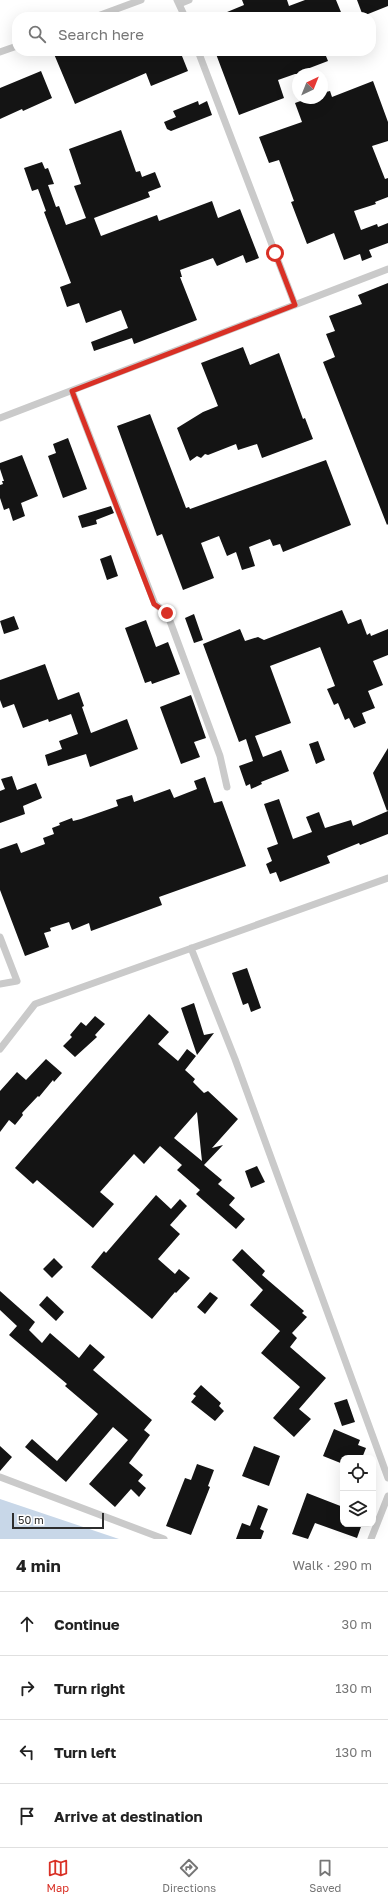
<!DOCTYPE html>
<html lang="en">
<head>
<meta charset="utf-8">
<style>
	body { margin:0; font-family:"Golos Text",sans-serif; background:#f2f2f2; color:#222 }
	.controls { position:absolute; right:12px; bottom:12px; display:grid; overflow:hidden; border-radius:8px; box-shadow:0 4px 16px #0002 }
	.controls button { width:36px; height:36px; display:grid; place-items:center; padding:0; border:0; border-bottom:1px solid #e0e0e0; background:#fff; color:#222; font:20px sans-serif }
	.compass { position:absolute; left:292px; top:68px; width:36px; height:36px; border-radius:50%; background:#fff; box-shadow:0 4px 16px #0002; rotate:43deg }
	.scale { position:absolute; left:12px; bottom:10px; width:92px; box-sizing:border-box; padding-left:4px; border:2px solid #2d2d2d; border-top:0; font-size:11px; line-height:14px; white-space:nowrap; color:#2d2d2d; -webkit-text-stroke:3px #fff; paint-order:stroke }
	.stop { position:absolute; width:12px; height:12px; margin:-9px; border:3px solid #d93025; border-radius:50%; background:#fff }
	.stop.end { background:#d93025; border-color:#fff; box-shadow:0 1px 4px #0008 }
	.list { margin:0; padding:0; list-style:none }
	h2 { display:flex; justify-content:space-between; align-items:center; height:52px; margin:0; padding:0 16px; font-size:17px }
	h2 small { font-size:13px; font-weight:400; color:#767676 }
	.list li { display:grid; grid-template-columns:26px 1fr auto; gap:12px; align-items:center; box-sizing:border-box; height:64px; padding:0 16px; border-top:1px solid #e0e0e0 }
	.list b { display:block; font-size:15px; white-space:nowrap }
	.list em { font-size:13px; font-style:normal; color:#767676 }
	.icon { flex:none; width:22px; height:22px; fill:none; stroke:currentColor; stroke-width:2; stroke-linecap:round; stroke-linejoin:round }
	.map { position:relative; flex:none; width:388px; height:1539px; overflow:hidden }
	.search { position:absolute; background:#fff; box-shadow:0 4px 16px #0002; left:12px; right:12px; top:12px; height:44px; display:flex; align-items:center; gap:10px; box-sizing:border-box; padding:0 14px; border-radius:16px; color:#767676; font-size:15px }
	.sheet { height:308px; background:#fff }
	nav { display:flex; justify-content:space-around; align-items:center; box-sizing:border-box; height:56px; border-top:1px solid #e0e0e0; background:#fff; font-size:11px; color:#767676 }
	nav a { display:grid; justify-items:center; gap:2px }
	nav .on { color:#d93025 }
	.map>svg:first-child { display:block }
</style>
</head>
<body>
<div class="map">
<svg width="388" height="1539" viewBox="0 0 388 1539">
	<rect width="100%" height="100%" fill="#fff"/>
	<path fill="#c8d7e8" d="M0,1499L119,1539H0Z"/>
	<path fill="#141414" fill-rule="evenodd" d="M242,0H287L289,6L305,0H336L343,17H215L244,5Z
		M357,0H388V6L363,16Z
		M62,51H180L188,71L151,86L146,73L75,104L54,54Z
		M226,51H324L328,61L307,69L309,74H295L278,80L284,98L239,115L216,54Z
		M41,71L52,98L23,111L22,109L0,119V88Z
		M373,81L388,122V141L372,146L385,179L388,178V197L375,202L376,204L354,211L361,230L377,224L378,227L388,223V243L369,250L372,257L362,261L360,254L344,260L334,233L307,244L291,202L294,201L279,160L269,163L259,137L302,122L295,103L309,98H322V93L330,91L332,97Z
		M198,101L199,105L207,101L212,115L171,131L167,129L164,122L176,117L173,111Z
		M121,130L136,172L140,171L142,177L155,172L161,187L148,192L150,197L94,218L101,236L157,215L159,221L212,201L218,218L240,209L259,258L246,263L243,255L217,266L213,258L180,270L182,277H180L197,320L134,344L132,338L94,351L91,342L128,328L121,310L86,323L79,303L67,307L60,287L71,283L44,212L46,211L38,189L32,191L24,168L42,162L45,169L48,168L54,184L48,185L56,207L59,206L66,225L86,218L74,186L81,184L69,149Z
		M388,283V524L387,525L323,362L335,357L326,334L335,331L329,316L362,304L358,295Z
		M243,347L250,365L279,353L303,419L305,418L313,439L262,458L257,444L238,450L236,444L208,455L205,454L201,458L197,456L190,461L177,428L203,412L218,406L201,363Z
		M150,414L186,508L189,507L190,509L326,460L351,525L283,552L280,544L273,546L270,539L249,547L255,566L242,570L236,552L227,556L219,536L201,543L214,578L183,590L162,534L157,536L117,426Z
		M68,438L87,489L63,498L48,456L56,453L53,444Z
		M22,455L38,496L21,503L25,516L13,521L9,508L4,510L0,498V485L3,484L2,481H4L0,469V463Z
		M111,506L114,513L96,520L97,524L82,528L78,516Z
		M111,555L118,576L107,580L100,559Z
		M342,610L348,624L361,619L367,635L370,633L371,636L388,629V655L373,661L383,685L368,691L375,708L362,713L366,723L354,728L349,718L345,720L338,703L334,705L327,689L335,686L320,647L270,666L291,723L255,736L263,757L281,750L289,771L261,782L262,784L251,789L250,784L246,786L239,766L253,761L246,739L239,742L203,644L240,629L245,641L258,637L264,640Z
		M194,614L203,640L194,643L185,618Z
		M14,616L19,629L4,634L0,621Z
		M146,620L156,647L168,642L180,674L152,684L151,681L145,683L125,628Z
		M45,664L58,700L79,692L84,706L82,707L91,733L127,719L138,749L90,767L86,754L48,766L45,755L62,749L59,741L78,734L71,714L49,722L48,719L23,728L14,704L3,708L0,700V680Z
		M191,695L206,738L194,742L200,757L181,764L160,707Z
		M318,741L325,760L316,764L309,744Z
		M388,748V810L387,811L373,773Z
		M12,776L17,790L36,783L42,798L23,806L25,814L0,823V791L5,789L1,779Z
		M205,777L214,803L222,801L246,866L159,897L162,905L91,931L89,923L72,930L69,922L50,928L51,931L44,933L49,947L25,956L0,890V849L17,843L21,853L45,844L43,838L54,834L52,828L60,825L59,823L72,818L73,821L81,819L118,806L116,800L132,795L134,802L170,789L174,798L197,789L194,781Z
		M279,799L293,839L312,832L306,817L319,812L325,828L351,820L353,826L388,811V834L360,845L359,843L327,856L330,863L280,882L276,872L270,874L266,864L272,861L267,848L278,844L264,804Z
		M247,968L261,1008L251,1012L248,1003L243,1005L232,973Z
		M194,1003L204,1035L214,1033L197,1055L181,1008Z
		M149,1014L169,1032L158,1044L178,1061L187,1049L196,1056L185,1070L195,1079L193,1082L204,1093L208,1091L238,1119L212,1148L223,1145L204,1165L222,1180L218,1184L235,1198L229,1205L245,1219L236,1229L196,1194L200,1190L177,1170L182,1165L160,1146L144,1164L134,1154L100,1192L114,1204L93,1228L37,1180L33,1184L15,1168ZM197,1112L201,1152L202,1161L174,1138Z
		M95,1016L105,1024L95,1035L97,1037L75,1057L63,1046L72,1037L70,1035L81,1022L86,1026Z
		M46,1059L62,1073L54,1082L53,1080L39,1097L38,1096L22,1113L23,1115L15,1125L9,1120L0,1132V1091L17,1072L26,1080Z
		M257,1166L265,1182L251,1188L245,1171Z
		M156,1195L171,1209L180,1199L187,1206L170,1225L180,1234L158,1259L175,1274L179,1269L190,1278L176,1293L175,1292L152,1319L91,1267L104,1251L106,1253Z
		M242,1249L265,1271L262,1275L304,1311L302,1313L307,1317L292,1333L297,1338L290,1347L326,1378L299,1409L311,1419L294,1437L273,1418L300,1387L261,1353L280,1331L250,1305L263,1290L232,1260Z
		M54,1258L63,1267L52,1278L43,1269Z
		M0,1291L35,1322L29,1330L42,1343L50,1333L79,1358L90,1344L105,1357L93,1370L152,1420L144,1430L150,1435L129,1463L143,1475L138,1481L146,1488L139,1497L131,1489L115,1507L89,1484L128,1440L113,1427L66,1482L25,1447L32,1439L57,1461L98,1414L65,1386L67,1384L9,1335L17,1326L0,1310Z
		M210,1292L218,1298L205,1314L197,1307Z
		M47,1296L64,1312L56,1321L39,1305Z
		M201,1385L221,1403L219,1406L224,1411L215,1421L191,1402L196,1396L193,1394Z
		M347,1399L355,1422L342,1426L334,1403Z
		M334,1429L360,1440L358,1445L366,1448L362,1458H343V1464L323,1456Z
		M0,1446L12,1457L0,1471Z
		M254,1446L280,1456L269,1486L242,1476Z
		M197,1464L214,1470L208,1486L210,1487L191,1535L166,1526L185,1478L191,1480Z
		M307,1493L343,1507V1524H362L357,1538L315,1523L308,1539L292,1534Z
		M258,1505L268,1509L260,1529L264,1531L261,1539H236L242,1523L250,1526Z"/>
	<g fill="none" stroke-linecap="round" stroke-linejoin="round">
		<path stroke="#cacaca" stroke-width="7" d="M177,0L185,17
			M179,4L189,0
			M95,17L141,0
			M198,51L295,305
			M0,52L17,46
			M72,391L155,604L167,613L220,756L227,787
			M0,418L388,269
			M0,937L17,981L0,984
			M191,948L235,1059L388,1478
			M0,1049L35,1004L388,878
			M0,1477L164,1539
			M371,1539L388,1496"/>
	</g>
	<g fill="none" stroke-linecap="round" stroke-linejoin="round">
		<path stroke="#d93025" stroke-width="5" d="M167,613L154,604L72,391L295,305L275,253"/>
	</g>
</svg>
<div class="controls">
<button><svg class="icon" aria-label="locate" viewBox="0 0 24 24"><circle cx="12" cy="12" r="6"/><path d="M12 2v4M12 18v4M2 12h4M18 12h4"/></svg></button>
<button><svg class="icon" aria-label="layers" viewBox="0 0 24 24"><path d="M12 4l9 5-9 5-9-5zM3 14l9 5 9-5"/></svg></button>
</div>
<svg class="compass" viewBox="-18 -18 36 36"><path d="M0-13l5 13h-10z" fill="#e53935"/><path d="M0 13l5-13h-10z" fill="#767676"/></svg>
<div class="scale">50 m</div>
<div class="stop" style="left:275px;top:253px"></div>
<div class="stop end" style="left:167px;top:613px"></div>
<div class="search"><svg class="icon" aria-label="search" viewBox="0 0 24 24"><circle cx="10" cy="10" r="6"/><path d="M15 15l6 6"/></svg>Search here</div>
</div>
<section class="sheet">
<h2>4 min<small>Walk · 290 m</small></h2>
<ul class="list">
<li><svg class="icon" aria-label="ahead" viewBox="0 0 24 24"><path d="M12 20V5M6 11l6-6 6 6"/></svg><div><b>Continue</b></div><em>30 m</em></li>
<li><svg class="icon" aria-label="right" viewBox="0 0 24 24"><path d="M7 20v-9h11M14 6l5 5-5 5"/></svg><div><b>Turn right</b></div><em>130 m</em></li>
<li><svg class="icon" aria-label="left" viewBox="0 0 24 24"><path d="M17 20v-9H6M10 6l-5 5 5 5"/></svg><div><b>Turn left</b></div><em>130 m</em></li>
<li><svg class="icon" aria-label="arrive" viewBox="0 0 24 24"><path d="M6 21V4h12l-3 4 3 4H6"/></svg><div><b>Arrive at destination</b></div></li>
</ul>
</section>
<nav>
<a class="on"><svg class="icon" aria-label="map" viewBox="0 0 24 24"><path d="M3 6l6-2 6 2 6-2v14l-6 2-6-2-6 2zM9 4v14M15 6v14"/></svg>Map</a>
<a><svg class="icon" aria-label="directions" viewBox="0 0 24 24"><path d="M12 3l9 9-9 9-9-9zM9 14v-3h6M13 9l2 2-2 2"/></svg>Directions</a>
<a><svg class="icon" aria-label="saved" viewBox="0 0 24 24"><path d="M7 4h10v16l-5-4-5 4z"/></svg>Saved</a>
</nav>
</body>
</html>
